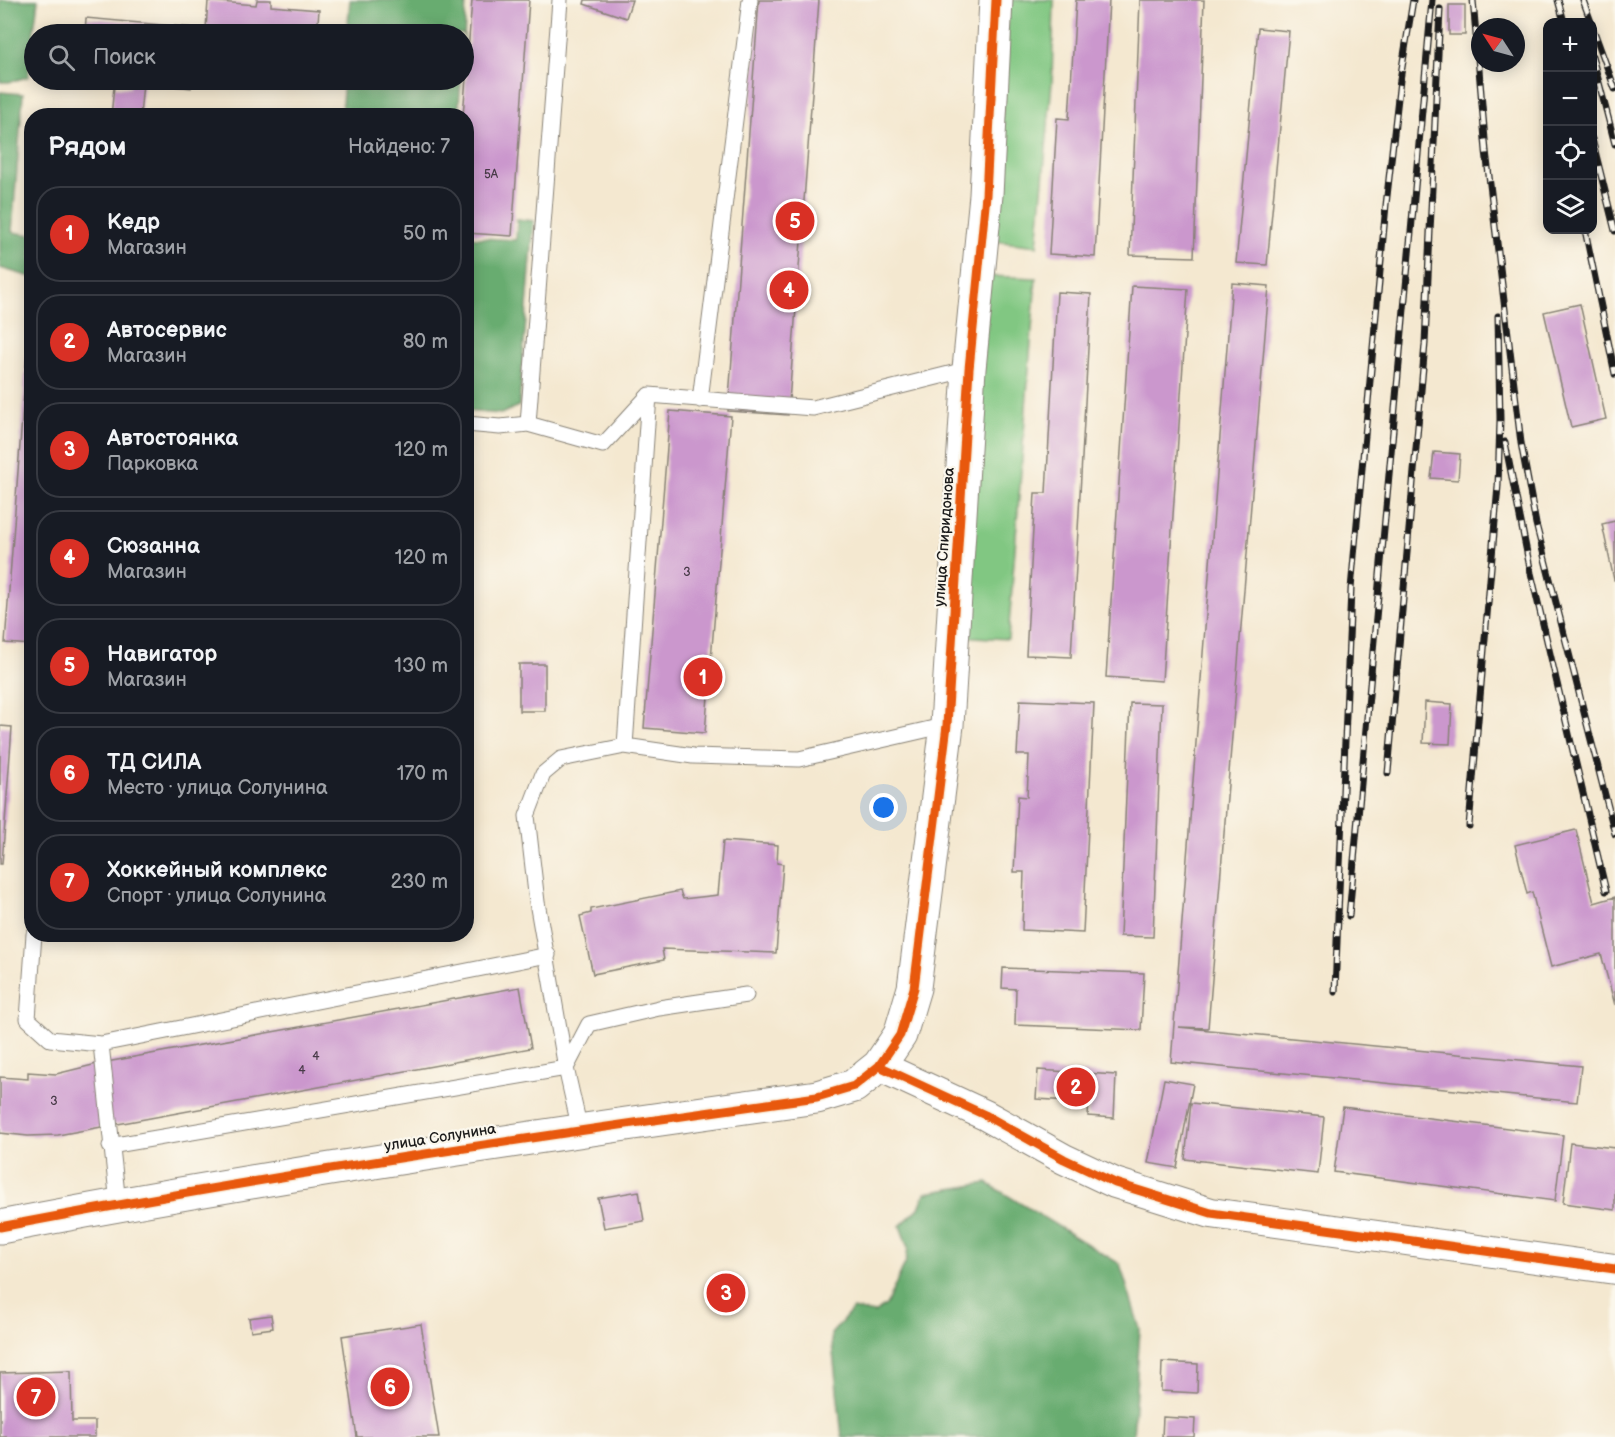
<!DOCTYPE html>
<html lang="ru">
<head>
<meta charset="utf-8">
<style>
	body { margin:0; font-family:"Balsamiq Sans",sans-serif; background:#20242c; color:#f1f3f6 }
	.controls { position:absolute; right:18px; top:18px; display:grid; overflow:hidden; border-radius:12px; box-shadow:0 3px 15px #0003 }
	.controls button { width:54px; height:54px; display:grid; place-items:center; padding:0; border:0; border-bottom:2px solid #363941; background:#171b24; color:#f1f3f6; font:30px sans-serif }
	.compass { position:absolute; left:1471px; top:18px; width:54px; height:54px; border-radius:50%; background:#171b24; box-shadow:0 3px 15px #0003; rotate:306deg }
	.you { position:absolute; left:884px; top:808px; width:21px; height:21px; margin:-15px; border:4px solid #fff; border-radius:50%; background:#1a73e8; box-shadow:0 0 0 9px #1a73e833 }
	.badge { display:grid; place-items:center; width:39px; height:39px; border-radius:50%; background:#d93025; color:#fff; font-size:20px; font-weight:700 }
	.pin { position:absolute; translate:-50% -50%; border:3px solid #fff; box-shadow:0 2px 6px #0006 }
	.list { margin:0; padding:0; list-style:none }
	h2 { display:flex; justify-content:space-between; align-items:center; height:78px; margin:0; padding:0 24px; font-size:26px }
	h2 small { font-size:20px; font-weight:400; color:#9ea1a6 }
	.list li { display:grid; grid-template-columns:39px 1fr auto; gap:18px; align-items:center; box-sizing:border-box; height:96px; margin:0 12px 12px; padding:0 12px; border:2px solid #363941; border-radius:24px }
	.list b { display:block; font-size:22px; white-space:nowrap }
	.list p { margin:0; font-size:20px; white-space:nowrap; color:#9ea1a6 }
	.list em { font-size:20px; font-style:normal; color:#9ea1a6 }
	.icon { flex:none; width:33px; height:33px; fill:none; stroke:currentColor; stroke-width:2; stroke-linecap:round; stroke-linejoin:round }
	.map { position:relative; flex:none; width:1615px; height:1437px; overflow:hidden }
	.search { position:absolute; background:#171b24; box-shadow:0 3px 15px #0003; left:24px; top:24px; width:450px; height:66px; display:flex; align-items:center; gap:15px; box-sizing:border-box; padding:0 21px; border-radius:33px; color:#9ea1a6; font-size:22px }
	.panel { position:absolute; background:#171b24; box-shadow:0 3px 15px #0003; left:24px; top:108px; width:450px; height:834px; border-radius:24px }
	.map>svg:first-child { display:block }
</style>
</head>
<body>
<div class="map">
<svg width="1615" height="1437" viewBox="0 0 1615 1437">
	<rect width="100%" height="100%" fill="#fbf7ec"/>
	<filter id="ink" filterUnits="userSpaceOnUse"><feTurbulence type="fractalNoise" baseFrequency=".0167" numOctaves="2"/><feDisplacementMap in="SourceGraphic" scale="12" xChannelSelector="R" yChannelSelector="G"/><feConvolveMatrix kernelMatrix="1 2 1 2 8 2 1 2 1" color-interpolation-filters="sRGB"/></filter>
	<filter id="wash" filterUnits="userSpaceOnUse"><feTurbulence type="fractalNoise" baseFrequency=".008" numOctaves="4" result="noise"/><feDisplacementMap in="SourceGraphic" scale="24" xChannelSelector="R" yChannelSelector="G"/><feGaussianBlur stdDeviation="1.35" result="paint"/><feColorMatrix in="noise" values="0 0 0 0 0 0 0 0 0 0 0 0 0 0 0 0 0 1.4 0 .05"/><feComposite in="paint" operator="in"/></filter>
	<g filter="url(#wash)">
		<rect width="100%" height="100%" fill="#f4e8d0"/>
		<path fill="#81c782" stroke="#4e724f" stroke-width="1.5" d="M1009,0H1054L1052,82L1037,246L995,241Z
			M987,276L1036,278L1008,639L957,636Z"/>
		<path fill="#68ac70" stroke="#426446" stroke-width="1.5" d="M0,0H38L28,77L9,82H0Z
			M350,0H466L464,40V34H347Z
			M344,80H461L458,115H341Z
			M0,92L23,94L12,232L31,235V277L0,268Z
			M517,219L534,221L519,406L501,414L467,411L475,328L467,327V237L516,240Z
			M987,1183L1120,1264L1140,1329L1133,1437H842L831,1334L853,1309L874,1313L886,1305L906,1261L908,1248L900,1226L919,1208L925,1193Z"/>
		<g id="blocks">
			<path fill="#cb97cd" d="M257,0H271V6L319,10L317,34H85L86,18L206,29L208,1L256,5Z
				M472,0H529L512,236L466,233V116H463Z
				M585,0H632L626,18L584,4Z
				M759,0H819L788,415L728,411Z
				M1076,0H1109L1095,257L1049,254L1057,118L1069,119Z
				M1140,0H1204L1194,257L1130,255Z
				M1449,5H1465V35H1449Z
				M1258,28L1289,31L1267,265L1236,263Z
				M124,80H192L191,88L143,83L140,116H111L114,87L130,88V82Z
				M1232,283L1269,286L1208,1028L1178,1027L1581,1066L1577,1102L1171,1062Z
				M1132,286L1188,289L1162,681L1106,677Z
				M1057,292L1091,294L1071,657L1026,655L1035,493H1046Z
				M1580,304L1606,419L1571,427L1544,312Z
				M29,326H32V645L5,643Z
				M466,331L471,332L468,371H466Z
				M670,411L731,416L705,733L644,728Z
				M1434,452L1460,454L1458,480L1431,478Z
				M1615,521V580H1614L1602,524Z
				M519,664H545V711H519Z
				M1020,700L1094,703L1083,933L1022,930L1024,872H1014L1018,796L1027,797L1029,755H1017Z
				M1425,702L1452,704L1450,744L1423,743Z
				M1130,703L1162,704L1153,937L1120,936Z
				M0,726L12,727L2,864H0Z
				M1576,830L1594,903L1615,897V1005L1601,954L1551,967L1532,892L1527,894L1515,845Z
				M723,841L778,845L777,863L783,864L776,953L662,949L664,960L593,974L580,916L591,913V909L680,891L683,899L718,895Z
				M1003,968L1144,973L1141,1030L1015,1025L1016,989L1002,988Z
				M520,987L531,1048L58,1135L28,1136L0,1133V1077L28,1079V1072L56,1074L101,1063Z
				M1038,1070L1116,1075L1114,1118L1088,1116L1089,1102L1036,1099Z
				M1164,1079L1193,1084L1177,1168L1148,1163Z
				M1191,1103L1324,1117L1318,1174L1185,1159Z
				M1343,1107L1563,1135L1555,1201L1334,1172Z
				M1570,1143L1615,1148V1210L1563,1203Z
				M639,1191L644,1221L604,1228L598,1198Z
				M271,1315L273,1328L251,1331L249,1318Z
				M421,1324L439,1437H357L342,1336Z
				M1162,1362L1198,1364L1197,1393L1161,1391Z
				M71,1371L72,1421H95V1437H0V1373Z
				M1163,1417L1195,1419L1194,1437H1162Z"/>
		</g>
	</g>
	<g filter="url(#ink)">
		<use href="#blocks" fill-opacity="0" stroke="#888276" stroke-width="1.5"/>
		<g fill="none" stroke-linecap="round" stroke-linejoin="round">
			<g stroke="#888276" stroke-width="17">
				<path id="service" d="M649,395L813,408L969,369
					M700,400L750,0
					M466,424L500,427L528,424L560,0
					M528,424L603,445L649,395
					M625,746L649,395
					M34,934L28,1019L50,1039L101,1044L548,955
					M101,1044L118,1204
					M580,1130L566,1068L537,902L527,816L543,774L561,759L625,746L693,756L799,759L947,725
					M110,1146L566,1068L589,1024L659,1008L746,995"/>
			</g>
			<g stroke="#888276" stroke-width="32">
				<path id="minor" d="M879,1066L985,1115L1064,1159L1115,1183L1211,1213L1615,1269"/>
			</g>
			<g stroke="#888276" stroke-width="35">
				<path id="tertiary" d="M0,1227C271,1175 544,1135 817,1097L854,1086L879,1066L900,1035L914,988L947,725L969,369L986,195L996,0"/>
			</g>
			<use href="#service" stroke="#fff" stroke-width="15"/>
			<use href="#minor" stroke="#fff" stroke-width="30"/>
			<use href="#tertiary" stroke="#fff" stroke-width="33"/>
			<g stroke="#1c1c1c" stroke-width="7">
				<path id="rail" d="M1473,0L1486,151L1521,443L1536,524L1615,834
					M1558,0L1564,22
					M1583,0L1591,22
					M1592,26L1615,89
					M1592,56L1615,144
					M1592,139L1615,231
					M1585,230L1615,374
					M1505,442L1531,573L1606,891
					M1388,773L1425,344L1440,9
					M1469,826L1498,486L1500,419L1498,316
					M1349,916L1432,0
					M1335,992L1351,589L1386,205L1400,80L1413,0"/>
			</g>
			<use href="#rail" stroke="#fbf7ec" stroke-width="4.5" stroke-dasharray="14" stroke-linecap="butt"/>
			<g stroke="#fbf7ec" stroke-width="13">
				<path id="cycleway" d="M879,1066L985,1115L1064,1159L1115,1183L1211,1213L1615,1269
					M0,1227C271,1175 544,1135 817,1097L854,1086L879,1066L900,1035L914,988L947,725L969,369L986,195L996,0"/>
			</g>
			<use href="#cycleway" stroke="#e8590c" stroke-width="9"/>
		</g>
	</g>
	<g text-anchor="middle" stroke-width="4.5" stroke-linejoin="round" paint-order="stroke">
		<g font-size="12" fill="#483b48">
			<text x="491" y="178">5А</text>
			<text x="687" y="576">3</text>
			<text x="316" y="1060">4</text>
			<text x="302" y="1074">4</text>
			<text x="54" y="1105">3</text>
		</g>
		<g font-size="15" fill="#1c1c1c" stroke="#fbf7ec">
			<text transform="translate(944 537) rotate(-86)" y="5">улица Спиридонова</text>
			<text transform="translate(440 1137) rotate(-9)" y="5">улица Солунина</text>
		</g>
	</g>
</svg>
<div class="controls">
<button>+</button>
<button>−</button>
<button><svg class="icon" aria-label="locate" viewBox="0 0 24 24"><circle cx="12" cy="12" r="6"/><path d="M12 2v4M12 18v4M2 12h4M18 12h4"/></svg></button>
<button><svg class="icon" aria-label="layers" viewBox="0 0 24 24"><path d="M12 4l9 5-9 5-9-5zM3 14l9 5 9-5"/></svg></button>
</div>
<svg class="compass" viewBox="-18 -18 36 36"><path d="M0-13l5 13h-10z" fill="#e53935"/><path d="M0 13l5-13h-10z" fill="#9ea1a6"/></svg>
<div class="you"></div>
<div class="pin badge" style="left:703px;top:677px">1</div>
<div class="pin badge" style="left:1076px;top:1087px">2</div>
<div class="pin badge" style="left:726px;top:1293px">3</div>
<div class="pin badge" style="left:789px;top:290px">4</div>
<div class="pin badge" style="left:795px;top:221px">5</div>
<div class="pin badge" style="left:390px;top:1387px">6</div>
<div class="pin badge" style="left:36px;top:1397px">7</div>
<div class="search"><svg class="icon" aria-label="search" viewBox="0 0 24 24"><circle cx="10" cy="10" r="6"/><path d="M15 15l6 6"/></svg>Поиск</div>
<section class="panel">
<h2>Рядом<small>Найдено: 7</small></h2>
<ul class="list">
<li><span class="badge">1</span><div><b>Кедр</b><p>Магазин</p></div><em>50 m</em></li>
<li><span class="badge">2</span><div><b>Автосервис</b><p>Магазин</p></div><em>80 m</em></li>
<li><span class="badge">3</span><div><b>Автостоянка</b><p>Парковка</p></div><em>120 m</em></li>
<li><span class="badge">4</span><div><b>Сюзанна</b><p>Магазин</p></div><em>120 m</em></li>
<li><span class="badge">5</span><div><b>Навигатор</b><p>Магазин</p></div><em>130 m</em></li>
<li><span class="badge">6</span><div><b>ТД СИЛА</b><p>Место · улица Солунина</p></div><em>170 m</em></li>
<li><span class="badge">7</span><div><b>Хоккейный комплекс</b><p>Спорт · улица Солунина</p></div><em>230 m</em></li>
</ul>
</section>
</div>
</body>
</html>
